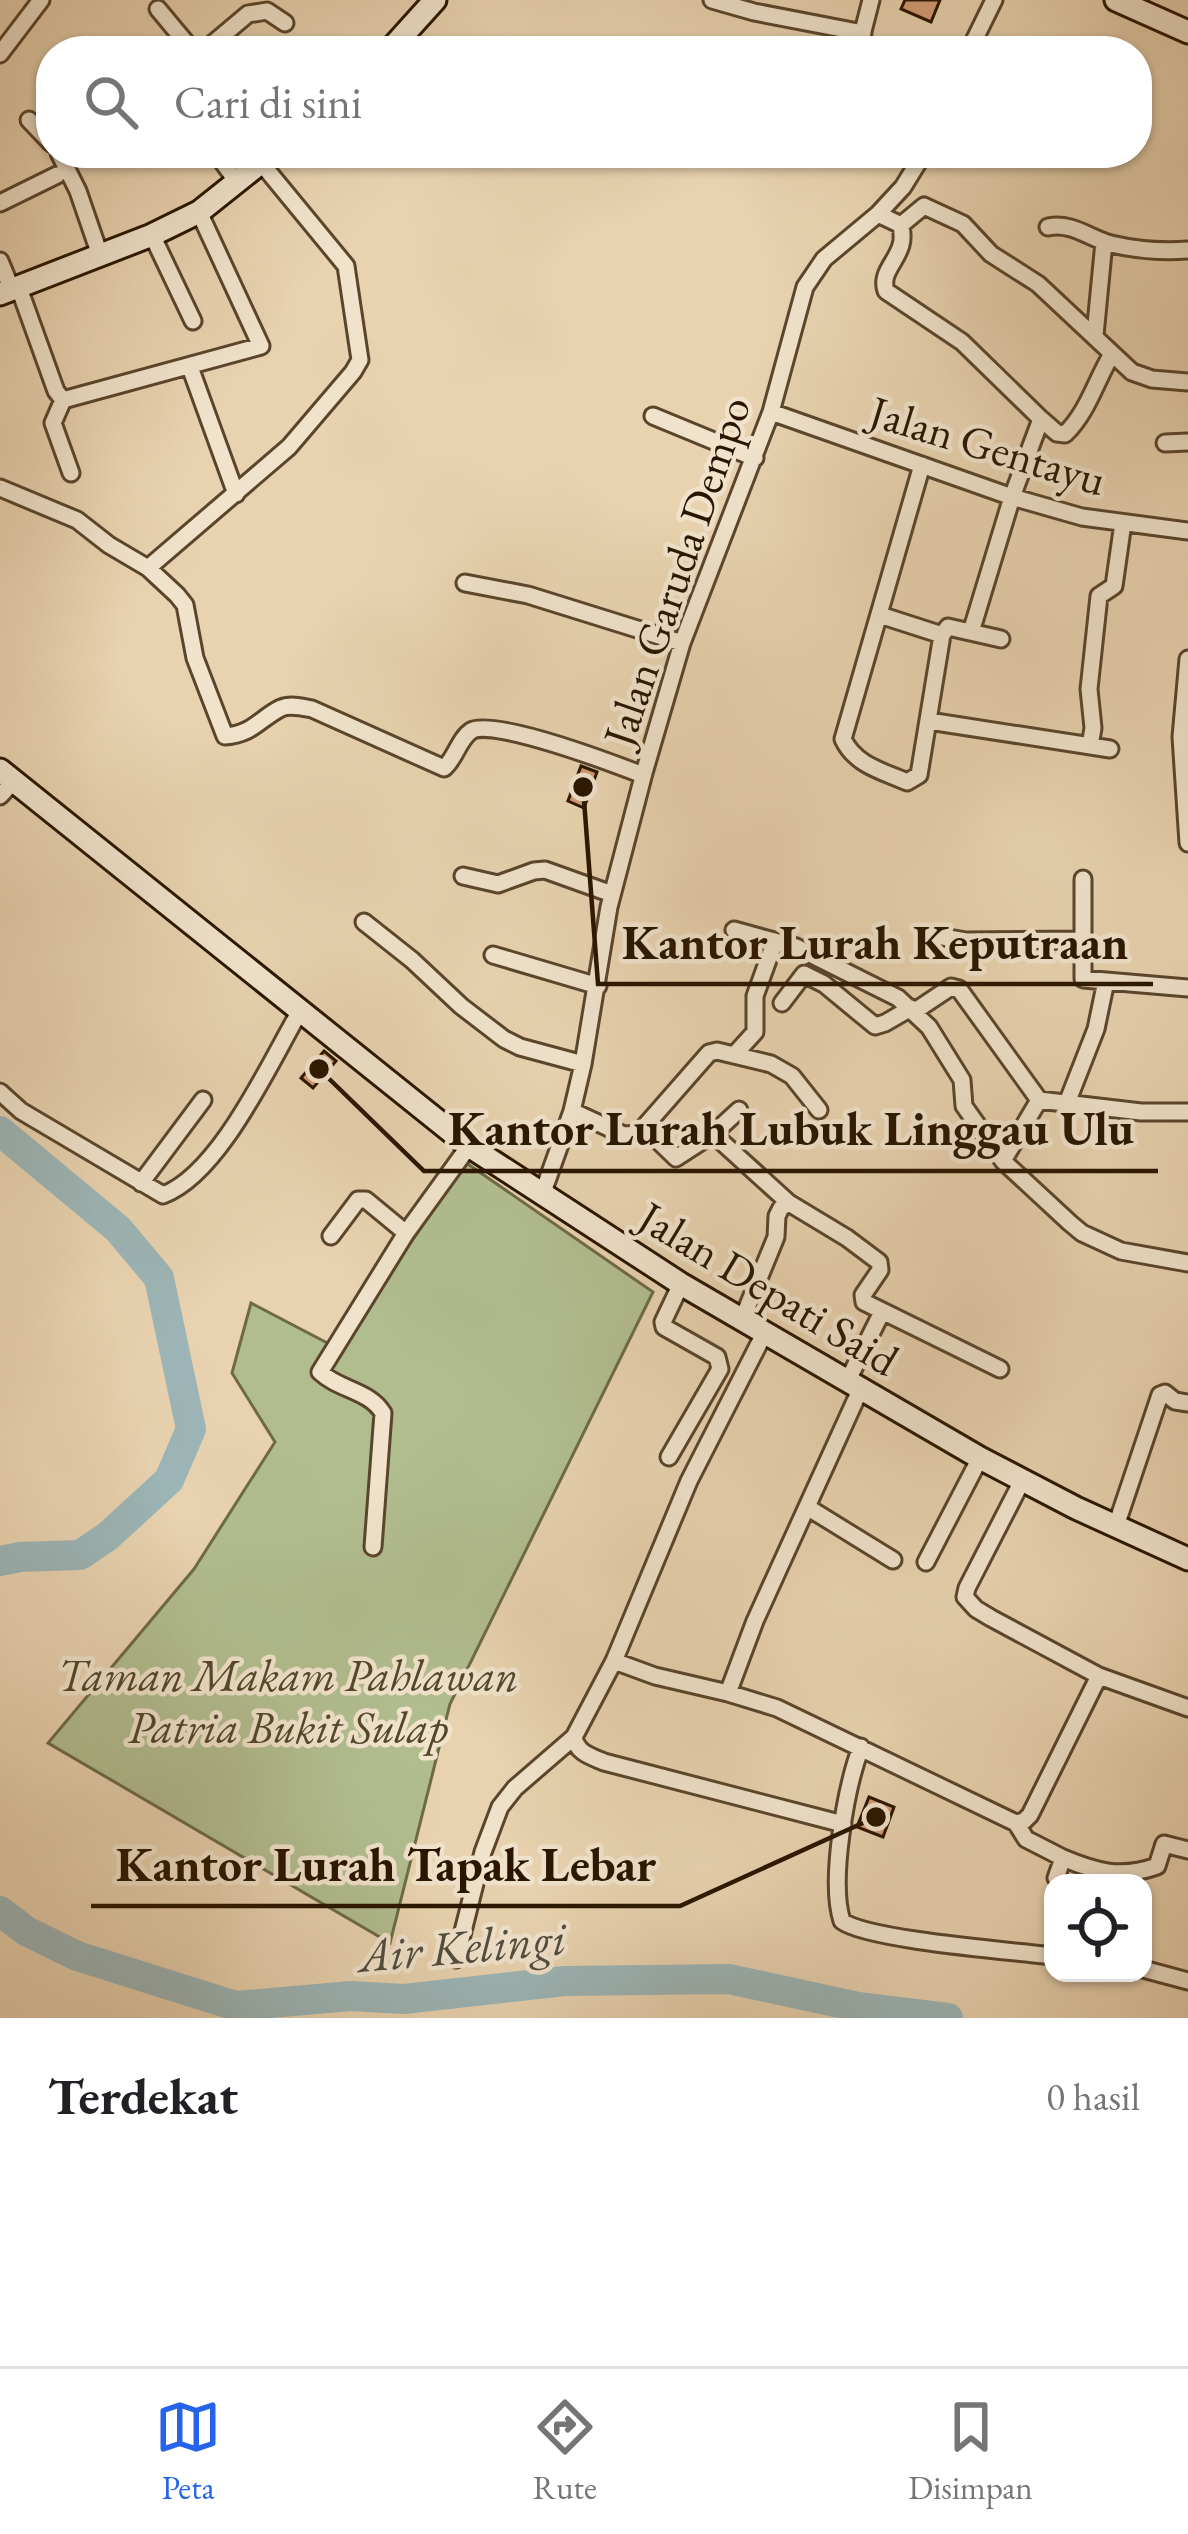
<!DOCTYPE html>
<html lang="id">
<head>
<meta charset="utf-8">
<style>
	body { margin:0; font-family:"EB Garamond",serif; background:#f6f6f6; color:#202124 }
	.controls { position:absolute; right:36px; bottom:36px; display:grid; overflow:hidden; border-radius:24px; box-shadow:0 3px 9px #0004 }
	.controls button { width:108px; height:108px; display:grid; place-items:center; padding:0; border:0; border-bottom:3px solid #e0e0e0; background:#fff; color:#202124; font:60px sans-serif }
	.list { margin:0; padding:0; list-style:none }
	h2 { display:flex; justify-content:space-between; align-items:center; height:156px; margin:0; padding:0 48px; font-size:51px }
	h2 small { font-size:39px; font-weight:400; color:#757577 }
	.icon { flex:none; width:66px; height:66px; fill:none; stroke:currentColor; stroke-width:2; stroke-linecap:round; stroke-linejoin:round }
	.map { position:relative; flex:none; width:1188px; height:2018px; overflow:hidden }
	.search { position:absolute; background:#fff; box-shadow:0 3px 9px #0004; left:36px; right:36px; top:36px; height:132px; display:flex; align-items:center; gap:30px; box-sizing:border-box; padding:0 42px; border-radius:48px; color:#757577; font-size:45px }
	.sheet { height:348px; background:#fff }
	nav { display:flex; justify-content:space-around; align-items:center; box-sizing:border-box; height:168px; border-top:3px solid #e0e0e0; background:#fff; font-size:33px; color:#757577 }
	nav a { display:grid; justify-items:center; gap:6px }
	nav .on { color:#2563eb }
	.map>svg:first-child { display:block }
</style>
</head>
<body>
<div class="map">
<svg width="1188" height="2018" viewBox="0 0 1188 2018">
	<rect width="100%" height="100%" fill="#e8d2af"/>
	<filter id="stains"><feTurbulence type="fractalNoise" baseFrequency=".00167" numOctaves="4"/><feColorMatrix values="0 0 0 0 .2 0 0 0 0 .09 0 0 0 0 .02 0 0 0 .5 -.17"/></filter>
	<radialGradient id="worn" r=".72"><stop offset=".6" stop-color="#630" stop-opacity="0"/><stop offset="1" stop-color="#630" stop-opacity=".3"/></radialGradient>
	<path fill="#b1bd8f" stroke="#6e6a48" stroke-width="3" d="M465,1162L653,1292L450,1704L390,1943L48,1743L194,1569L275,1442L232,1373L251,1303L339,1349Z"/>
	<g fill="none" stroke-linecap="round" stroke-linejoin="round">
		<path stroke="#9cb5b6" stroke-width="30" d="M0,1131L118,1229L159,1278L191,1429L169,1480L108,1536L80,1555L20,1557L0,1561
			M0,1911L26,1931L77,1956L236,2006L351,1996L404,1999L565,1981L729,1979L858,2007L948,2018"/>
	</g>
	<path fill="#d29c75" stroke="#2a1600" stroke-width="3" d="M905,0H940L931,22L901,9Z
		M581,766L597,772L584,808L568,801Z
		M324,1051L336,1061L313,1088L301,1078Z
		M869,1797L894,1807L883,1837L857,1827Z"/>
	<g fill="none" stroke-linecap="round" stroke-linejoin="round">
		<g stroke="#5a452c" stroke-width="21">
			<path id="street" d="M712,0L754,12L863,33
				M158,9L193,51
				M204,51L248,14L267,11L285,23
				M858,51L871,0
				M969,51L994,0
				M0,54L41,0
				M29,120L51,143
				M59,153L78,191L100,255
				M216,153L238,183
				M0,203L57,175
				M878,214L901,225L924,206L963,224L991,254L1038,284L1132,372L1152,379L1188,382
				M901,225C902,231 903,239 901,245C896,263 880,273 886,291L962,342L1041,419L1012,497L971,632
				M1048,227C1072,222 1089,238 1111,244C1137,250 1162,252 1188,250
				M152,235L193,321
				M0,261L12,290
				M19,288L56,391L63,400
				M1095,335L1104,242
				M190,367L236,494
				M771,412L1012,497L1082,517L1188,531
				M653,416L755,458
				M1041,419L1057,433L1065,434C1088,412 1096,380 1112,354
				M1165,443L1188,442
				M922,465L843,739C855,765 882,771 907,782L919,775L942,635
				M71,473L53,423L63,400L261,346L199,212
				M0,488L77,520L109,545L148,568L177,595L185,605L195,658L225,736C253,734 259,719 281,708C290,704 302,707 312,709L444,768C455,759 459,739 471,731C492,717 617,765 643,775
				M148,568L289,447L353,372L360,360L346,266L253,153
				M465,583L528,595L682,643
				M880,615L942,635L948,627L1001,639
				M1188,659L1181,737L1188,843
				M929,721L1110,749
				M1090,746L1093,728L1089,689L1099,596L1114,586L1123,523
				M0,796L14,781
				M463,876L498,884L534,871L545,870L612,894
				M1083,879V979L1188,988
				M364,922L412,960L461,1006L504,1039L520,1047L583,1064
				M734,930L796,947L898,998L929,1027L962,1080L964,1106L1003,1161L1070,1223L1082,1233L1121,1251L1188,1263
				M937,936L966,941L1082,940
				M493,955L598,986
				M782,1003L804,974L824,984L875,1026L885,1023L911,1008
				M915,1011L951,987L959,989L1039,1100L1141,1112H1188
				M735,1054L755,1032V996L775,941
				M0,1092L21,1111L163,1195C220,1174 270,1062 300,1011
				M1067,1103L1096,1029L1106,981
				M739,1110L713,1134L789,1203L847,1238L879,1262L880,1270L863,1295L864,1302L1000,1369
				M572,1111L624,1135L638,1134L709,1053L717,1051L771,1064L792,1076L819,1110
				M644,1127L676,1158L713,1134
				M1003,1161L1039,1100
				M141,1183L203,1100
				M542,1195L572,1111L583,1064L609,907L644,773L682,643L771,412L805,287L824,259L878,214L903,187L924,153
				M331,1236L358,1200H366L406,1233
				M742,1320L776,1237L777,1216L781,1208L789,1203
				M848,1380L882,1312
				M669,1457L720,1369L717,1357L664,1327L663,1322L681,1284
				M1022,1481L967,1588L965,1597L976,1609L991,1618L1099,1676L1188,1708
				M807,1507L893,1560
				M1116,1526L1160,1395L1165,1393L1175,1401L1188,1403
				M373,1547L383,1413C369,1390 339,1390 320,1372L406,1233L469,1146
				M926,1562L980,1458
				M614,1661L655,1676L728,1693L777,1708L1016,1823L1026,1839L1063,1858L1056,1878
				M728,1693L755,1621L861,1388
				M574,1737C577,1753 590,1756 604,1762L843,1824
				M861,1747C846,1787 829,1881 842,1921C867,1940 1013,1951 1053,1956
				M1016,1823L1024,1821L1030,1815L1099,1676
				M1063,1858C1096,1872 1121,1879 1157,1866L1164,1844L1188,1850
				M456,1959L483,1852L500,1807L515,1788L574,1737L614,1661L689,1481L765,1332
				M1143,1969L1188,1981"/>
		</g>
		<g stroke="#2a1600" stroke-width="27">
			<path id="secondary" d="M1116,0L1188,32
				M389,51L435,0
				M0,294L152,235L199,212L273,153
				M0,770L469,1146L681,1284L980,1458L1076,1508L1188,1559"/>
		</g>
		<use href="#street" stroke="#f0e2cb" stroke-width="15"/>
		<use href="#secondary" stroke="#f0e2cb" stroke-width="21"/>
	</g>
	<g text-anchor="middle" stroke-width="9" stroke-linejoin="round" paint-order="stroke">
		<g font-size="45" fill="#2a1600" stroke="#f0e2cb">
			<text transform="translate(988 445) rotate(17)" y="16">Jalan Gentayu</text>
			<text transform="translate(676 571) rotate(-71)" y="16">Jalan Garuda Dempo</text>
			<text transform="translate(769 1288) rotate(31)" y="16">Jalan Depati Said</text>
		</g>
		<g font-size="45" font-style="italic" fill="#52482b" stroke="#f0e2cb">
			<text x="288" y="1691">Taman Makam Pahlawan<tspan x="288" dy="52">Patria Bukit Sulap</tspan></text>
		</g>
		<g font-size="48" font-style="italic" fill="#524e40" stroke="#f0e2cb">
			<text transform="translate(462 1946) rotate(-5)" y="17">Air Kelingi</text>
		</g>
	</g>
	<path fill="none" stroke="#2a1600" stroke-width="4.5" d="M583 787L598 984H1153M319 1069L424 1171H1158M876 1817L680 1906H91"/>
	<g fill="#2a1600" stroke="#f0e2cb" stroke-width="4.5">
		<circle cx="583" cy="787" r="12"/>
		<circle cx="319" cy="1069" r="12"/>
		<circle cx="876" cy="1817" r="12"/>
	</g>
	<g font-size="48" text-anchor="middle" font-weight="bold" fill="#2a1600" stroke="#f0e2cb" stroke-width="9" stroke-linejoin="round" paint-order="stroke">
		<text x="875" y="959">Kantor Lurah Keputraan</text>
		<text x="791" y="1145">Kantor Lurah Lubuk Linggau Ulu</text>
		<text x="386" y="1881">Kantor Lurah Tapak Lebar</text>
	</g>
	<rect width="100%" height="100%" filter="url(#stains)"/>
	<rect width="100%" height="100%" fill="url(#worn)"/>
</svg>
<div class="controls">
<button><svg class="icon" aria-label="locate" viewBox="0 0 24 24"><circle cx="12" cy="12" r="6"/><path d="M12 2v4M12 18v4M2 12h4M18 12h4"/></svg></button>
</div>
<div class="search"><svg class="icon" aria-label="search" viewBox="0 0 24 24"><circle cx="10" cy="10" r="6"/><path d="M15 15l6 6"/></svg>Cari di sini</div>
</div>
<section class="sheet">
<h2>Terdekat<small>0 hasil</small></h2>
<ul class="list">
</ul>
</section>
<nav>
<a class="on"><svg class="icon" aria-label="map" viewBox="0 0 24 24"><path d="M3 6l6-2 6 2 6-2v14l-6 2-6-2-6 2zM9 4v14M15 6v14"/></svg>Peta</a>
<a><svg class="icon" aria-label="directions" viewBox="0 0 24 24"><path d="M12 3l9 9-9 9-9-9zM9 14v-3h6M13 9l2 2-2 2"/></svg>Rute</a>
<a><svg class="icon" aria-label="saved" viewBox="0 0 24 24"><path d="M7 4h10v16l-5-4-5 4z"/></svg>Disimpan</a>
</nav>
</body>
</html>
